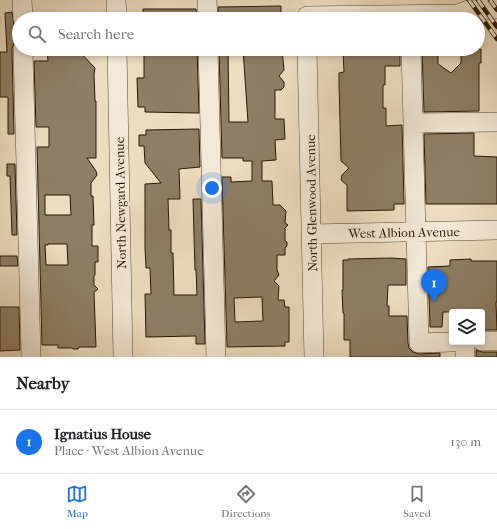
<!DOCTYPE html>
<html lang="en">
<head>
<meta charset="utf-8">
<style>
	body { margin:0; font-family:"IM FELL French Canon",serif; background:#f2f2f2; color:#202124 }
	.controls { position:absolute; right:12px; bottom:12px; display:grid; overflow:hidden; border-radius:4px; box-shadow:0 2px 6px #0003 }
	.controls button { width:36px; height:36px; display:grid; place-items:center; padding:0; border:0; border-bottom:1px solid #e0e0e0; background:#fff; color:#202124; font:20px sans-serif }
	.you { position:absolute; left:212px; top:188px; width:14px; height:14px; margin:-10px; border:3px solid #fff; border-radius:50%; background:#1a73e8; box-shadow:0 0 0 6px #1a73e833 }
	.badge { display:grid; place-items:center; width:26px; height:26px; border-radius:50%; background:#1a73e8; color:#fff; font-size:13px; font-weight:700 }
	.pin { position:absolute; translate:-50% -33px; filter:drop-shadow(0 1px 2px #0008) }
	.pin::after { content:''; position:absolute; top:21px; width:14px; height:12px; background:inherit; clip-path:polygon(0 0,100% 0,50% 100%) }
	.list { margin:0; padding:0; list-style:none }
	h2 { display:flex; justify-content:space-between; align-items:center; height:52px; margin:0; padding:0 16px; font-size:17px }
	h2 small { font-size:13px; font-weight:400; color:#757577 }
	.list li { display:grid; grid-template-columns:26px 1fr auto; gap:12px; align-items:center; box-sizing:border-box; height:64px; padding:0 16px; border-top:1px solid #e0e0e0 }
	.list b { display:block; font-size:15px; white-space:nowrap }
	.list p { margin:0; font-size:13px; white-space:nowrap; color:#757577 }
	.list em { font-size:13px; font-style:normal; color:#757577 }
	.icon { flex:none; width:22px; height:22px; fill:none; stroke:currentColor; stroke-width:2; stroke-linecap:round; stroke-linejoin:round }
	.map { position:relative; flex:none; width:497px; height:357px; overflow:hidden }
	.search { position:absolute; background:#fff; box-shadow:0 2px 6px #0003; left:12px; right:12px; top:12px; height:44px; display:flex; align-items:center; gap:10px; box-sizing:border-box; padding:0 14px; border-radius:22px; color:#757577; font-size:15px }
	.sheet { height:116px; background:#fff }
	nav { display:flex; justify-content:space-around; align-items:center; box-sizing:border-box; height:56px; border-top:1px solid #e0e0e0; background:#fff; font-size:11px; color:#757577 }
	nav a { display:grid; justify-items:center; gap:2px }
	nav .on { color:#1a73e8 }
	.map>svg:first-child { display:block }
</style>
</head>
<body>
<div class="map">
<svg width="497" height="357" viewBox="0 0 497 357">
	<rect width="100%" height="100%" fill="#eddcbe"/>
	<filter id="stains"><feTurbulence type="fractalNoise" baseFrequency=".005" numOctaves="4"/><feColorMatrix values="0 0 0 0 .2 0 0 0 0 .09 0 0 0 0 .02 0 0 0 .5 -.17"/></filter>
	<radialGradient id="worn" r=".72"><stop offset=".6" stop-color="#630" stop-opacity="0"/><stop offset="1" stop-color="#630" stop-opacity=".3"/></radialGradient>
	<path fill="#8e7e64" stroke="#281803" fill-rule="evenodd" d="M281,6V12L278,19H219L218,7Z
		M143,9H196L197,19H143Z
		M12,12L14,25L18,29L19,39L14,43L12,49L14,134H8V97H0V52H7L5,13Z
		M47,49H77L95,68L94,74L95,101H96V158H87L96,171L97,175L91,183V196H93L94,225H92V246H98V262H95V275L94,276V285L98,289L94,292L96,347H79L78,349H73L72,348H58V345H42L37,147H49V127H36L34,61H48ZM45,195H70L71,215H45ZM48,244H67L68,265H46L45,245H48Z
		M144,49H197L199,113L145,112V107H138L137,78H144Z
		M219,49H228L229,122H248L243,49H282L284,70L279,76L284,82V87L281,90H275V119H284L285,139L275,140L276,160L262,161V181H272L273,205H280L286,211L285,223L288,225L285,228V241L287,242V246L285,248V255H277V270L279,275L274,281L279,286L278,300H284L285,307H289V342H285V346L227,347L222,177H231V182L252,181V161H243V158H222ZM262,297L263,321L235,322L234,298Z
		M343,49H400V66H385V85H383V108H386V126L402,125L404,204H394V210L347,211V185L341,180L342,175L349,168L341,161L339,83V73L344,72Z
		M422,49H438V64L451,73L461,63V49H481V63H479V111L424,112Z
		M199,129L200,167L179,169L180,199H168L169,230H171V253H173L174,295H197L196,270H195L193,199H201L205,344H196V336L146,337L145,294H151L150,268H146L145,247V184L161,183L145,163L144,146H139V135H146V130Z
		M474,133V156L497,157V204H426L424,134Z
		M7,164H15L17,235H12L10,176H7Z
		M0,256H17L18,266H0Z
		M391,258L406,259V285H388L387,306H389V316H407L408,343L409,348L413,352L419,354L440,353V357H350V340H344V313H343L342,290H343V260H348V259Z
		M471,259V261H497V302H496L497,330H482V312H443L442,327H430L428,267L450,266V260Z
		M0,307H19L20,350L0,351Z
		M476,350L482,352H497V357H476Z"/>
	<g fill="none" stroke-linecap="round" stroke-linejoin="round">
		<g stroke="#594932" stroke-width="20">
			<path id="minor" d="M22,0L23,19
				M116,0L117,19
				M207,0L208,19
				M307,16L458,14L468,10L497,9
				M23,49L31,357
				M117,49L123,357
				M208,49L216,357
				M307,49L314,357
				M411,49L419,343L452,342
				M413,123L497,122
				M311,234L497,230
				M482,341H497
				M465,342V357"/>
		</g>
		<use href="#minor" stroke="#f3e8d5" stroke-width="19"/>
		<g stroke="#281803" stroke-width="4.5">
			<path id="rail" d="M469,0L497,39
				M478,0L497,27
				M490,0L497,10"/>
		</g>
		<use href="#rail" stroke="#f3e8d5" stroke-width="3" stroke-dasharray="9" stroke-linecap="butt"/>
	</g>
	<g text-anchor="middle" stroke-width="4" stroke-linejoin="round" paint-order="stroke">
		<g font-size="13" fill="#281803" stroke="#f3e8d5">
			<text transform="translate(120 203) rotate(-91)" y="5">North Newgard Avenue</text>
			<text transform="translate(311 203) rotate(-91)" y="5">North Glenwood Avenue</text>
			<text transform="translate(404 232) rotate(-1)" y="5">West Albion Avenue</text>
		</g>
	</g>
	<rect width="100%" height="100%" filter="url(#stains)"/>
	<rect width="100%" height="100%" fill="url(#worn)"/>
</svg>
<div class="controls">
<button><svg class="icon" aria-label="layers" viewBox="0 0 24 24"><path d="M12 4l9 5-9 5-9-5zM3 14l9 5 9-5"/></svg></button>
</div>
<div class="you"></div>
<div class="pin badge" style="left:434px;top:302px">1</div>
<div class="search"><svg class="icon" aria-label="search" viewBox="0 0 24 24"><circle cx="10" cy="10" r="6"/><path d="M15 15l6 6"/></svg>Search here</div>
</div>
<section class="sheet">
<h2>Nearby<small></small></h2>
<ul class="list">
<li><span class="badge">1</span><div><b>Ignatius House</b><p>Place · West Albion Avenue</p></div><em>130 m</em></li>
</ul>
</section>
<nav>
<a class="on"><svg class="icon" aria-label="map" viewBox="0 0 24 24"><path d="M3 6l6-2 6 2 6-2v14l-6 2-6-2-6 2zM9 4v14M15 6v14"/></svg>Map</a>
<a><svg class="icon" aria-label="directions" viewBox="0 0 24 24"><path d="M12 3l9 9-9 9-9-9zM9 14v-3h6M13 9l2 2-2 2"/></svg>Directions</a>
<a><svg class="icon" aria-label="saved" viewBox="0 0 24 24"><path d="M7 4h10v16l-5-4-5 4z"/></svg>Saved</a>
</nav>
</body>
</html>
